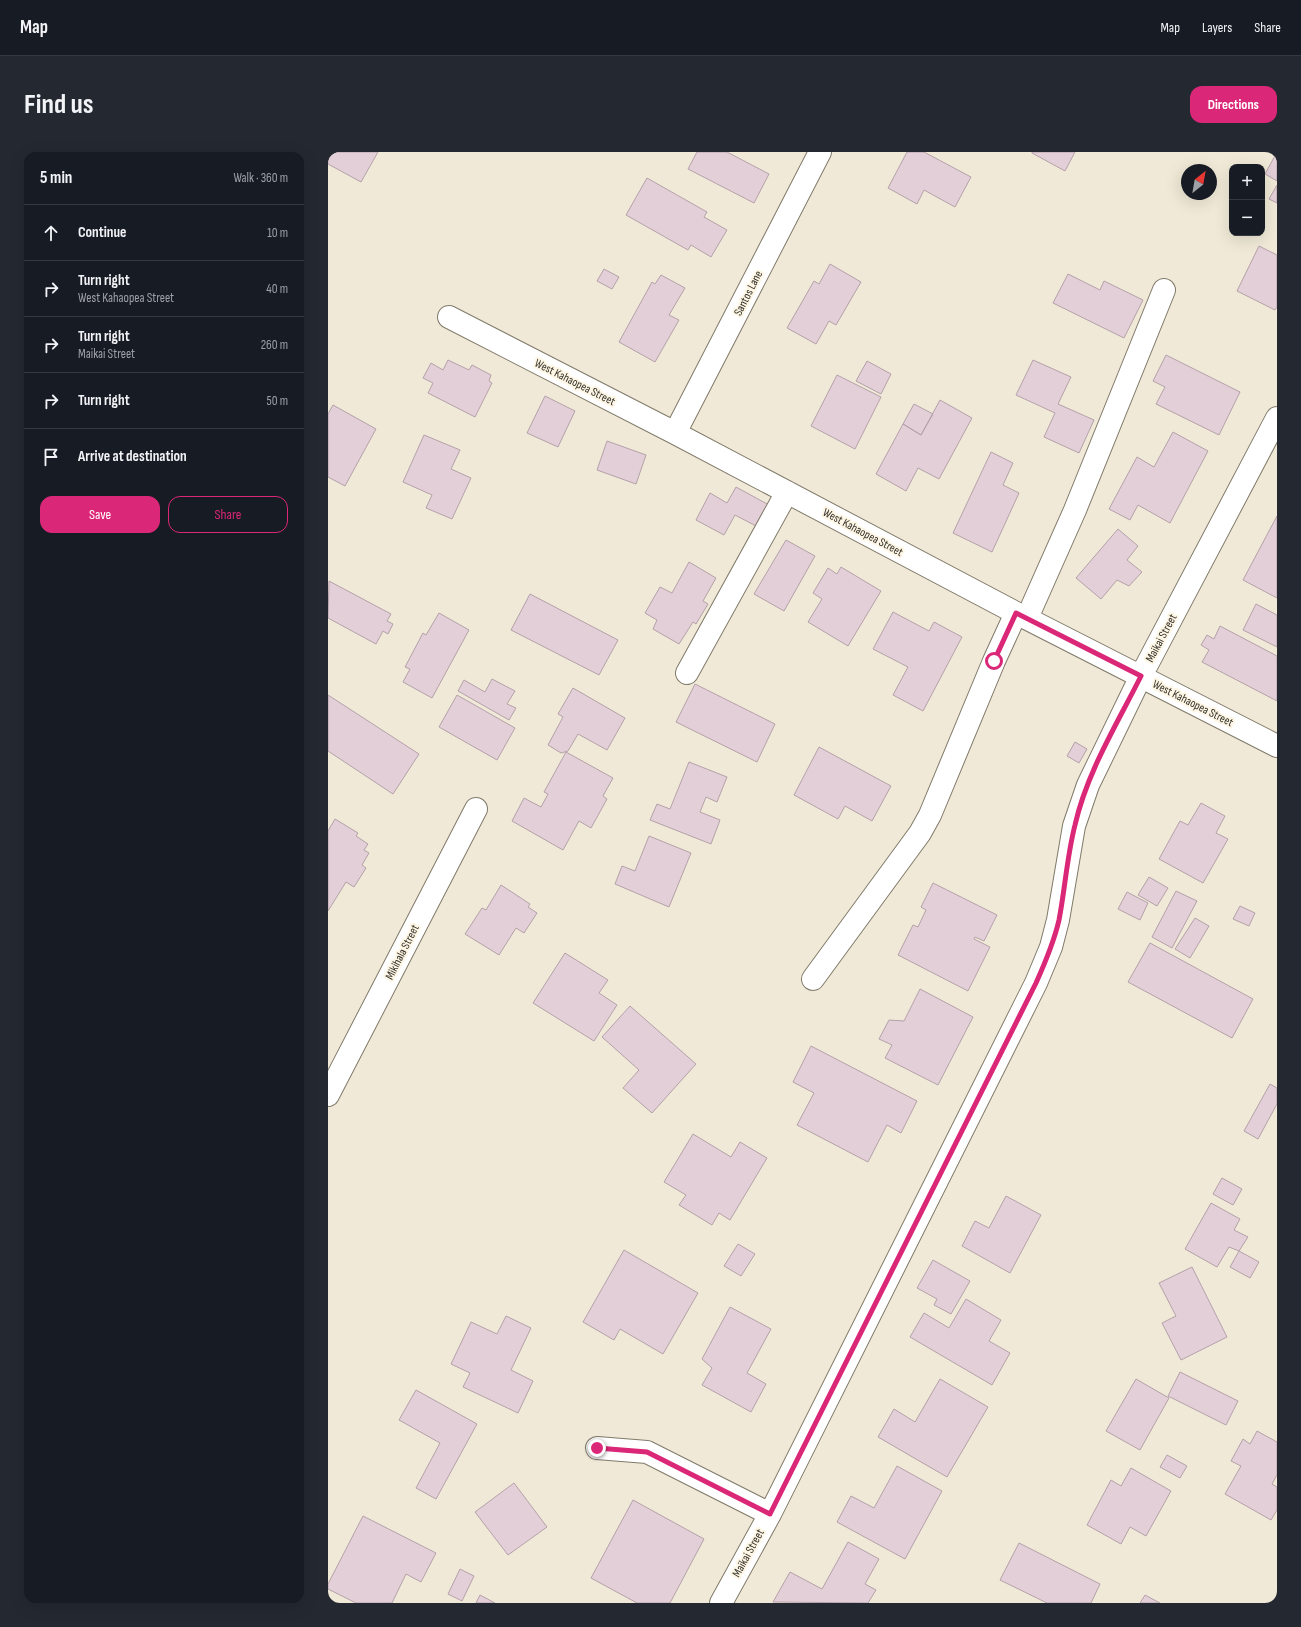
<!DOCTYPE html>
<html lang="en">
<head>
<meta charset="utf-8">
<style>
	body { margin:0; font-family:"Sofia Sans Condensed",sans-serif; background:#242831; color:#f1f3f6 }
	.controls { position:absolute; right:12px; top:12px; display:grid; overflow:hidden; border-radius:8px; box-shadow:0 4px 16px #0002 }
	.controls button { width:36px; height:36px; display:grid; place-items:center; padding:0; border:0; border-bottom:1px solid #363941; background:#171b24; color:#f1f3f6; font:20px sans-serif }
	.compass { position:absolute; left:853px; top:12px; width:36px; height:36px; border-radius:50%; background:#171b24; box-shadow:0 4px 16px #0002; rotate:31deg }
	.stop { position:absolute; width:12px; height:12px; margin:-9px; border:3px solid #db2777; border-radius:50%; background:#fff }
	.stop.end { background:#db2777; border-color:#fff; box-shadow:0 1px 4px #0008 }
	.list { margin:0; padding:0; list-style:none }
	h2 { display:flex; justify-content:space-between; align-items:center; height:52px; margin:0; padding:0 16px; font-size:17px }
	h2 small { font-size:13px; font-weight:400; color:#9ea1a6 }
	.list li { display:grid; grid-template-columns:26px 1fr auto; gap:12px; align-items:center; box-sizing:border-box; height:56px; padding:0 16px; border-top:1px solid #363941 }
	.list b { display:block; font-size:15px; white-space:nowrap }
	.list p { margin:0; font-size:13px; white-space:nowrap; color:#9ea1a6 }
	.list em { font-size:13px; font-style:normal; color:#9ea1a6 }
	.actions { display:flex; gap:8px; padding:12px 16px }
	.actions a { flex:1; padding:9px 0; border:1px solid #db2777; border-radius:12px; text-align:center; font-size:14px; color:#db2777 }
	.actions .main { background:#db2777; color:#fff }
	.icon { flex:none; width:22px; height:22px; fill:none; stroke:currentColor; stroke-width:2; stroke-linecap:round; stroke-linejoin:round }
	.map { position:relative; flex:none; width:949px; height:1451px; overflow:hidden; border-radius:12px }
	header { display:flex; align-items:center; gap:24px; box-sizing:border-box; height:56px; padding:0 20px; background:#171b24; border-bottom:1px solid #363941 }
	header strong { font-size:19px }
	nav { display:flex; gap:22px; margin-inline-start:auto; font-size:14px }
	.intro { display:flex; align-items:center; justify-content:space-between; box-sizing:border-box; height:96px; padding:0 24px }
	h1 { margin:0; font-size:28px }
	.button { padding:10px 18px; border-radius:12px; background:#db2777; color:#fff; font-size:14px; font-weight:700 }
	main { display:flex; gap:24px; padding:0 24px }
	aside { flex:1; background:#171b24; border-radius:12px; box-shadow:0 4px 16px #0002 }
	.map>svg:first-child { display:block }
</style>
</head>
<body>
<header>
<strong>Map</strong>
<nav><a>Map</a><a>Layers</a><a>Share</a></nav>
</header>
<div class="intro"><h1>Find us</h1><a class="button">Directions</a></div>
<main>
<aside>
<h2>5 min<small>Walk · 360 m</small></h2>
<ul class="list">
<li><svg class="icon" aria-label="ahead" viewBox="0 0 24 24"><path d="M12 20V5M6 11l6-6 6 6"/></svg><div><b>Continue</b></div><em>10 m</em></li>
<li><svg class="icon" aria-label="right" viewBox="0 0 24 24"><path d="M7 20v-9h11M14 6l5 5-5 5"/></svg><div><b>Turn right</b><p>West Kahaopea Street</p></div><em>40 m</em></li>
<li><svg class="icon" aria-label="right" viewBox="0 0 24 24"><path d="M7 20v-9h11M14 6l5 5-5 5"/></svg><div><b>Turn right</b><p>Maikai Street</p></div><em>260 m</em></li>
<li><svg class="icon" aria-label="right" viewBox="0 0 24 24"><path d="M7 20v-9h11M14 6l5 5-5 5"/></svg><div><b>Turn right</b></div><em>50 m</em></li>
<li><svg class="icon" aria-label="arrive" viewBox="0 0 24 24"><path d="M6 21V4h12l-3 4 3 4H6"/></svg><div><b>Arrive at destination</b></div></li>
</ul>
<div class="actions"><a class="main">Save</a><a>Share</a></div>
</aside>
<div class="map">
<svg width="949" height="1451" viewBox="0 0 949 1451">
	<rect width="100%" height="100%" fill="#f0e9d7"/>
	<path fill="#e3cfd7" stroke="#b4a1a9" d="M0,0H50L33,30L0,12Z
		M369,0H399L441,22L426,51L360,17Z
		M579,0H596L643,25L627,55L596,38L589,52L560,36Z
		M704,0H747L737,19L704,1Z
		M949,0V29L937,22Z
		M319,26L379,60L376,65L399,78L383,105L363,93L360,98L298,63Z
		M949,33V51L941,47Z
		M931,94L949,103V155L947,158L909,139Z
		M502,112L533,130L508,173L501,169L488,192L459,176L486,129L491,132Z
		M276,117L291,125L284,137L269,129Z
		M740,122L772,138L776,129L815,148L796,186L725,151Z
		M333,123L357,136L341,163L351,168L327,210L291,190L324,130L327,132Z
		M838,203L912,240L891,283L828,252L837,235L825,229Z
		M120,208L141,218L144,213L163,223L161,229L164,231L147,265L100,241L105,231L95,226L103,211L115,218Z
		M705,208L743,225L730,252L766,268L751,301L716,285L727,261L688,243Z
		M539,209L563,222L553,242L528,229Z
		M509,223L553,245L527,297L483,274Z
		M217,244L247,259L230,295L199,281Z
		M612,248L644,266L611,327L590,316L578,339L548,322L575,272L593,283Z
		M586,252L605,262L593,283L575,272Z
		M5,253L48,277L17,334L0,325V262Z
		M845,280L880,299L842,371L810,353L802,368L781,357L809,305L826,315Z
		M96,283L132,298L123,317L143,326L124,367L98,356L104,343L75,330Z
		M279,289L318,303L308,332L269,318Z
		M663,300L685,311L675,333L691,341L664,400L625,381Z
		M408,335L441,353L430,375L407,363L396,383L368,368L382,341L399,351Z
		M949,364V446L915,428Z
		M790,377L810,394L799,408L814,420L801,434L789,428L773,447L748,426Z
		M458,388L487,404L456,459L426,442Z
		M361,410L388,426L375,449L380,452L368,472L365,470L351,492L325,477L329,468L317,461L332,435L344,441Z
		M513,415L553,439L520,494L480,470L494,447L485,441L500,416L509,422Z
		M1,429L63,462L59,469L65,472L60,482L55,479L48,492L0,466Z
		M202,442L290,488L271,523L183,478Z
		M928,452L949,463V495L915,478Z
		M565,460L601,479L606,470L634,485L595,559L565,543L580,515L545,497Z
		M111,461L141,478L104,546L75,530L82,517L77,515L95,481L98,483Z
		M892,474L949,504V549L874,510L881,498L873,493L879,483L886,487Z
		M164,527L187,539L179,552L188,556L181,568L130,539L136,528L157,540Z
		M367,532L447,572L429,610L348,570Z
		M245,536L297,566L279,598L250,582L240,599L233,601L220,593L235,565L230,562Z
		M0,543L91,602L65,642L0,599Z
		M129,543L187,576L169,608L111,575Z
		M747,590L759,597L751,611L739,604Z
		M491,595L563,634L544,669L517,654L510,667L466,643Z
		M238,600L285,626L275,644L279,647L263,676L251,669L235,698L184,669L196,646L213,655L220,642L216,640Z
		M361,610L399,625L389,650L378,645L372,660L392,668L383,692L322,668L329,652L342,657Z
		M873,651L897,664L888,681L900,687L875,731L831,707L852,669L860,673Z
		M7,667L30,681L28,684L40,692L36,698L41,701L34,713L38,716L26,735L18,730L0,759V679Z
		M321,684L363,701L341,755L287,732L294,714L307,719Z
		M821,725L840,736L829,754L810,743Z
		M605,731L669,763L656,789L647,785L646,787L662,795L640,839L570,803L585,773L590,775L598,758L593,755Z
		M173,733L202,752L200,755L209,761L196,781L188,776L171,803L137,782L154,756L158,758Z
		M848,739L869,749L844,796L824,785Z
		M799,740L820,751L812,768L790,757Z
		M912,754L927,761L921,774L905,767Z
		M867,766L881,774L862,806L847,797Z
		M822,791L925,847L904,886L800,830Z
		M237,801L280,828L271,841L289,853L266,889L205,851Z
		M592,837L645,865L610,933L557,906L564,893L551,887L561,868L576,869Z
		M302,854L368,912L324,961L295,936L311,918L274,885Z
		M483,894L589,949L573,981L559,973L540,1010L469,973L486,941L465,930Z
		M942,932L949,936V952L930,987L916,979Z
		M365,982L403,1005L412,990L439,1006L402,1068L391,1061L384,1073L351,1053L358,1043L336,1030Z
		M894,1026L914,1037L905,1053L885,1042Z
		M678,1044L713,1063L682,1121L634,1094L647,1069L661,1076Z
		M883,1051L912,1067L906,1078L920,1085L911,1099L901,1095L889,1115L857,1097Z
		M410,1092L427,1102L413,1124L396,1114Z
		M296,1098L370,1141L335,1202L292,1177L286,1188L255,1170Z
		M911,1099L931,1110L922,1126L902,1115Z
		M605,1108L642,1129L623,1162L606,1153L609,1147L589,1136Z
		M864,1115L899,1185L853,1208L834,1171L848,1164L831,1131Z
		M638,1147L673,1168L661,1189L682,1201L664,1233L582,1185L596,1161L621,1176Z
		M402,1155L443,1177L419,1221L438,1232L423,1260L374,1233L384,1216L374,1207Z
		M178,1164L203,1176L183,1218L205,1229L190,1261L135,1235L142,1221L123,1212L143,1170L169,1182Z
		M852,1220L910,1249L898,1273L840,1244Z
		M612,1227L660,1255L619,1325L550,1285L566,1257L587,1270Z
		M808,1227L841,1246L812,1298L778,1279Z
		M88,1238L149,1272L108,1347L88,1336L112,1291L71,1268Z
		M929,1279L949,1290V1323L944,1332L949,1335V1358L943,1368L897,1342L913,1314L903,1309L915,1287L922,1292Z
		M839,1303L859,1314L852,1326L832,1315Z
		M569,1314L614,1339L577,1407L509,1370L523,1344L546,1356Z
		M803,1316L843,1339L818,1384L802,1375L793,1392L759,1373L783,1328L793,1334Z
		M186,1331L219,1375L180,1403L147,1360Z
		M305,1348L376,1387L342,1451H309L263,1426Z
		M35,1364L108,1401L93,1430L78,1422L64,1451H28L0,1437V1432Z
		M520,1390L551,1407L537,1432L548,1438L540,1451L445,1450L462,1420L494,1437Z
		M691,1391L772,1432L763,1451H719L672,1428Z
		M132,1417L146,1424L134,1449L120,1442Z
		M152,1443L167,1451H148Z
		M817,1443L832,1451H812Z"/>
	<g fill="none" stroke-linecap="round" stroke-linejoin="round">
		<g stroke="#807a6a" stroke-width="24">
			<path id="minor" d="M121,165L347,281L688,461L949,594
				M347,281L492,0
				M699,466L747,358L836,138
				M359,521L459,340
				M485,827L592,681L602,663L666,509L688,461
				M0,943L148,657
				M269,1296L319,1300L442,1362
				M393,1451L442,1362L708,831L723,795L730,768L746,674L760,633L813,524L949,266"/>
		</g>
		<use href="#minor" stroke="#fff" stroke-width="22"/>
	</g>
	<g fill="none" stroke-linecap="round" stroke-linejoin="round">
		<path stroke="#db2777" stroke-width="5" d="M269,1296L319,1300L442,1362L708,831C717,811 726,790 731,768C737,737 739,704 747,673C759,620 789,572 813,524L688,461L666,509"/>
	</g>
	<g text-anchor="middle" stroke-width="4" stroke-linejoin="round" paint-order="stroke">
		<g font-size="12" fill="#34322b" stroke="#fef6e4">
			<text transform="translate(420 141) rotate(-63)" y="4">Santos Lane</text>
			<text transform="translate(247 230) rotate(27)" y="4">West Kahaopea Street</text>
			<text transform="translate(535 380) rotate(28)" y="4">West Kahaopea Street</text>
			<text transform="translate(833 486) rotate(-62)" y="4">Maikai Street</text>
			<text transform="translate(865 551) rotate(27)" y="4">West Kahaopea Street</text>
			<text transform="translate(74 800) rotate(-63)" y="4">Mikihala Street</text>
			<text transform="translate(420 1401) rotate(-61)" y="4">Maikai Street</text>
		</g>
	</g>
</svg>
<div class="controls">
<button>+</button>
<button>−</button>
</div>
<svg class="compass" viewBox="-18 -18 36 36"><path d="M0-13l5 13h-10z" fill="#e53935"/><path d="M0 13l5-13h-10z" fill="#9ea1a6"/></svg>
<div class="stop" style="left:666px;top:509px"></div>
<div class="stop end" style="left:269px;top:1296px"></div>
</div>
</main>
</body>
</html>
